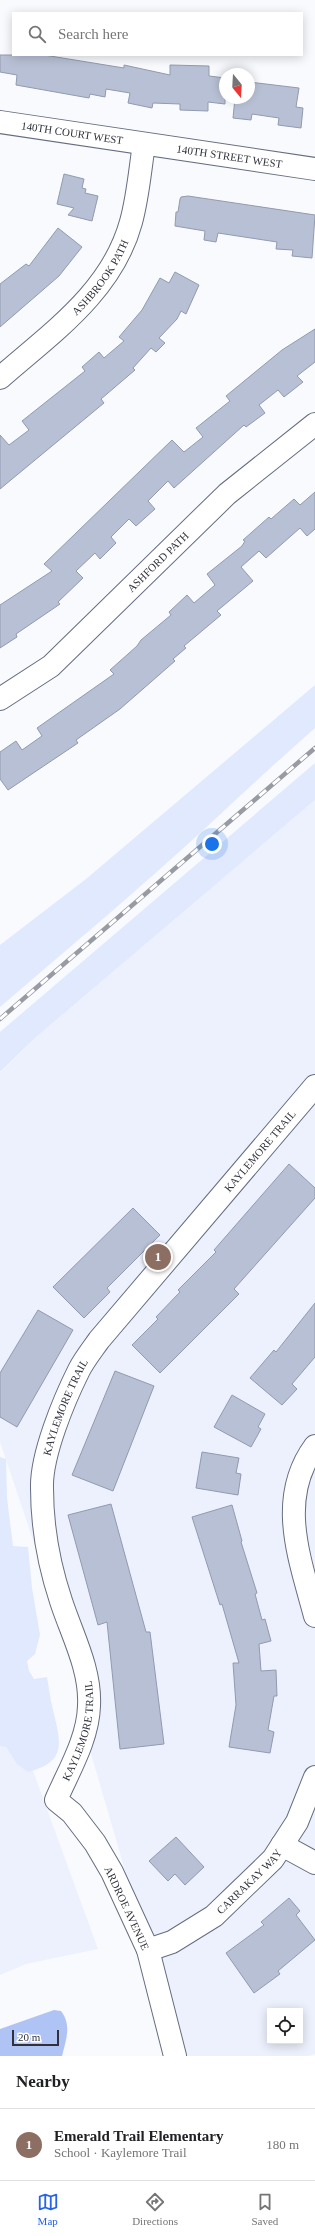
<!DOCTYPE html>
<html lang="en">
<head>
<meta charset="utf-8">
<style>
	body { margin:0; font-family:Georgia,serif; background:#f6f6f6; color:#202124 }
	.controls { position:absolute; right:12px; bottom:12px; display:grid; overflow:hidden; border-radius:0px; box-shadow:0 2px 10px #0003 }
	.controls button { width:36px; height:36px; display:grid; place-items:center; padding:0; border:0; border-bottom:1px solid #e0e0e0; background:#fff; color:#202124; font:20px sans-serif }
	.compass { position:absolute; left:219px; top:68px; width:36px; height:36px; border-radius:50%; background:#fff; box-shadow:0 2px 10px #0003; rotate:162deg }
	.scale { position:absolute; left:12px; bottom:10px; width:47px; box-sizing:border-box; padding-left:4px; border:2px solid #2f323b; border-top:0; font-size:11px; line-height:14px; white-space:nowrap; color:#2f323b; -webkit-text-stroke:3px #fff; paint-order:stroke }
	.you { position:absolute; left:212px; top:844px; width:14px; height:14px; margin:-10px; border:3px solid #fff; border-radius:50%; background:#1a73e8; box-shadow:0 0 0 6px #1a73e833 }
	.badge { display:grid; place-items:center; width:26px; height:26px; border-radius:50%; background:#2563eb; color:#fff; font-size:13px; font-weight:700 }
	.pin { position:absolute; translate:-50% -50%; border:2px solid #fff; box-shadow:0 1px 4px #0006 }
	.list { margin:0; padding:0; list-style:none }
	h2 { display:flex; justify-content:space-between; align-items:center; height:52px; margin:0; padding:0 16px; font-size:17px }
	h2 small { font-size:13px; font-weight:400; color:#757577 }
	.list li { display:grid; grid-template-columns:26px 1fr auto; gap:12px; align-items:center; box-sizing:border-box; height:72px; padding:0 16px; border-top:1px solid #e0e0e0 }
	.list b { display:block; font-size:15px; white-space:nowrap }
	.list p { margin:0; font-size:13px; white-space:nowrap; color:#757577 }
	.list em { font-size:13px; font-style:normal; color:#757577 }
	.icon { flex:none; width:22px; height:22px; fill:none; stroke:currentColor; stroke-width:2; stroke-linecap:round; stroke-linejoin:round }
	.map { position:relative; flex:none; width:315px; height:2056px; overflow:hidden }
	.search { position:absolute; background:#fff; box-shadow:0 2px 10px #0003; left:12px; right:12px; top:12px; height:44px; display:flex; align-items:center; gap:10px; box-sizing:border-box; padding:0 14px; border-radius:0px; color:#757577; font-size:15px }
	.sheet { height:124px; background:#fff }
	nav { display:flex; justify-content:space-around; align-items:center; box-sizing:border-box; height:56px; border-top:1px solid #e0e0e0; background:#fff; font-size:11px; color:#757577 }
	nav a { display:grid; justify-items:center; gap:2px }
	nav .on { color:#2563eb }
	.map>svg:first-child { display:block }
</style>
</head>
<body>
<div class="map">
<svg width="315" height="2056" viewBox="0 0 315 2056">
	<rect width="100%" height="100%" fill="#f8fafe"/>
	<path fill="#edf1fd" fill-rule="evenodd" d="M315,800V2054L308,2056H179L85,1733L89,1706L0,1442V1073L35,1038ZM270,2011H300V2041H270Z
		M20,1735L98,1949L26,1964L0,1975V1741Z"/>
	<path fill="#e1e9fe" d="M315,685V728C280,759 246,790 212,822C143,886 71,946 0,1007V945L86,879Z
		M315,763V800L35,1038L0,1072V1032Z
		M0,1457L6,1459L7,1498L13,1546L28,1547L32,1588L40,1635L35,1654L27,1661L29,1671L34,1679L47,1677C49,1688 50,1699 53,1710C61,1743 67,1762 28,1772L17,1764L6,1747L0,1746Z"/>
	<path fill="#b0c3f5" d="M54,2010L61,2011C72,2025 66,2040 62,2056H0V2029Z"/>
	<path fill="#b8c0d5" stroke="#929aaf" d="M0,55H44L124,68V65L170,75V65L209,66V76L225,78V104L208,102V111L180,110V104L153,103L152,108L128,103L130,93L106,89L105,97L90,94L89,98L16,85L17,75L0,72Z
		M249,82L299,88L296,107L303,108L301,128L278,125L279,118L252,114L251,120L233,118L235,98H249Z
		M64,174L84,179L82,188L86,189L85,193L98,196L92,221L68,215L74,208L57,204Z
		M188,196L315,215L312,258L292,256L293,250L276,249L277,242L218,233L216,242L204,240L205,231L175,226L176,212H178L180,199L181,197Z
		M58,228L82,247L59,276L0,327V284L26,264L29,266Z
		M175,272L199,285L186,314L181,311L177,319L159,338L165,343L156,352L151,348L133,368L135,370L101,399L104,403L0,489V435L9,445L29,430L22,421L85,371L82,367L99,352L104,358L124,341L119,337L142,310L160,278L169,283Z
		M315,329V362L297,376L303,382L284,397L278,390L259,405L265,413L246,427L244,425L174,488L168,481L148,501L155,509L136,526L129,519L111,537L116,543L100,559L95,553L76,571L83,578L58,602L60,604L16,634L17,637L0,648V605L52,571L44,564L172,440L184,452L203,437L196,428L230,401L226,396L282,350Z
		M315,492V529L307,536L300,528L266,558L259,551L241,567L253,581L217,611L221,615L184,646L186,648L173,659L175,661L120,709L76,740L78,743L8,790L0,779V752L16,741L22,750L42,736L37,728L114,674L110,670L137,646L141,640L171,615L169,612L187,595L194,603L215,585L207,574L242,546L245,541L243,540L269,517L271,519L294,499L300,505Z
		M289,1164L315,1188V1198L234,1289L239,1294L160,1373L132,1345L158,1319L156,1317L180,1292L178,1290L216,1252L214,1250Z
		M133,1208L160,1235L107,1288L110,1292L84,1318L53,1287Z
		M315,1303V1357L292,1384L297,1389L282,1405L250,1378L274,1350L276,1352Z
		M38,1310L73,1330L17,1427L0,1417V1373Z
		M115,1371L154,1386L113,1491L72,1475Z
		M232,1395L265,1414L258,1427L261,1429L251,1447L214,1427Z
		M202,1452L239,1458L236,1473L241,1474L238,1495L196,1488Z
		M111,1504L146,1632H150L164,1744L120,1749L107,1622L98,1625L68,1515Z
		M232,1505L242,1541L241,1542L257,1593L255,1594L262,1620L265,1619L271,1641L259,1644L261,1671L276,1670L277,1696H274L268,1730L274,1732L270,1753L229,1747L236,1705L233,1663H239L222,1604L220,1605L192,1517Z
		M176,1837L204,1867L185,1885L175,1874L168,1881L149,1861Z
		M289,1898L300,1911L296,1915L315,1940L278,1971L280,1974L254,1993L226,1953L264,1925L261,1922Z"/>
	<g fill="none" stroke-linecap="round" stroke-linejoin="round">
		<g stroke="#666d80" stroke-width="24">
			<g id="minor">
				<path id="s1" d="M0,122L315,169"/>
				<path id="s2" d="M0,378C51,333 112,292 131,222C138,197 140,170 144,144"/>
				<path id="s3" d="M0,699L51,666L227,494L315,424"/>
				<path d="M315,1446C276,1499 300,1559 315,1616"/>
				<path d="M282,1845L315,1863"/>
				<path id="s4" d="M148,1950L172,1942L214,1916L273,1859L297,1822L315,1777"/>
				<path id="s5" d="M175,2056L148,1950L112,1872L95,1843L72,1813L56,1800C69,1770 88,1739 89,1706C91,1669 72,1635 61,1601C49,1565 42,1526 42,1488C41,1455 64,1400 79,1370C84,1360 92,1350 99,1340L315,1086"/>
			</g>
		</g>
		<use href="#minor" stroke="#fff" stroke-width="22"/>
		<g stroke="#999ba2" stroke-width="4.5">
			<path id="rail" d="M0,1019L315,748"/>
		</g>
		<use href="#rail" stroke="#fff" stroke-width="3" stroke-dasharray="9" stroke-linecap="butt"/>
	</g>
	<g text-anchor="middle" stroke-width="3.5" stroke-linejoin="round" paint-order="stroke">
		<g font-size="11" fill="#2f323b" stroke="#fff">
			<text dy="4" stroke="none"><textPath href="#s1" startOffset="73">140TH COURT WEST</textPath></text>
			<text dy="4" stroke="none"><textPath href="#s1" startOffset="232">140TH STREET WEST</textPath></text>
			<text dy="4" stroke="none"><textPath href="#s2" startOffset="143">ASHBROOK PATH</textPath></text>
			<text dy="4" stroke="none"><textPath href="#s3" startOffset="210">ASHFORD PATH</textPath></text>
			<text dy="4" stroke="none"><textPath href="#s5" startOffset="1021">KAYLEMORE TRAIL</textPath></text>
			<text dy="4" stroke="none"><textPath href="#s5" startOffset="697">KAYLEMORE TRAIL</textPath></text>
			<text dy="4" stroke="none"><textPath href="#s5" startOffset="361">KAYLEMORE TRAIL</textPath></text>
			<text dy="4" stroke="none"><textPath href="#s4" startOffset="124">CARRAKAY WAY</textPath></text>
			<text transform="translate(127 1908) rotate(65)" y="4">ARDROE AVENUE</text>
		</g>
	</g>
</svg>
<div class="controls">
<button><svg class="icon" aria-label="locate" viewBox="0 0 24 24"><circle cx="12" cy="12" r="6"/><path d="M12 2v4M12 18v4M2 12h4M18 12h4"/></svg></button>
</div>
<svg class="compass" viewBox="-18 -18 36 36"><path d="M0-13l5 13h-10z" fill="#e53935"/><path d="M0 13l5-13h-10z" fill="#757577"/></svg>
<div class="scale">20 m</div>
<div class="you"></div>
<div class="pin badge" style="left:158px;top:1257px;background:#8d6e63">1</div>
<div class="search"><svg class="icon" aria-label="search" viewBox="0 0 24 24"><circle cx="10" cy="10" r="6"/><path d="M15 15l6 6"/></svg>Search here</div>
</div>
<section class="sheet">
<h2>Nearby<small></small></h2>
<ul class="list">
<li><span class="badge" style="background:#8d6e63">1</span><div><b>Emerald Trail Elementary</b><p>School · Kaylemore Trail</p></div><em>180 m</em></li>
</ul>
</section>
<nav>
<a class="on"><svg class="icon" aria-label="map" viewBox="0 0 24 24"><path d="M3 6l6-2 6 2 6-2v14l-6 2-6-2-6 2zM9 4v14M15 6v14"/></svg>Map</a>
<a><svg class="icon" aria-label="directions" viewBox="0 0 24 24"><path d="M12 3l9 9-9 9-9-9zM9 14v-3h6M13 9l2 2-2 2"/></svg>Directions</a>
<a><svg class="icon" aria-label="saved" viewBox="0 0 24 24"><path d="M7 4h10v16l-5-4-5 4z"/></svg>Saved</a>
</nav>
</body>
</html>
